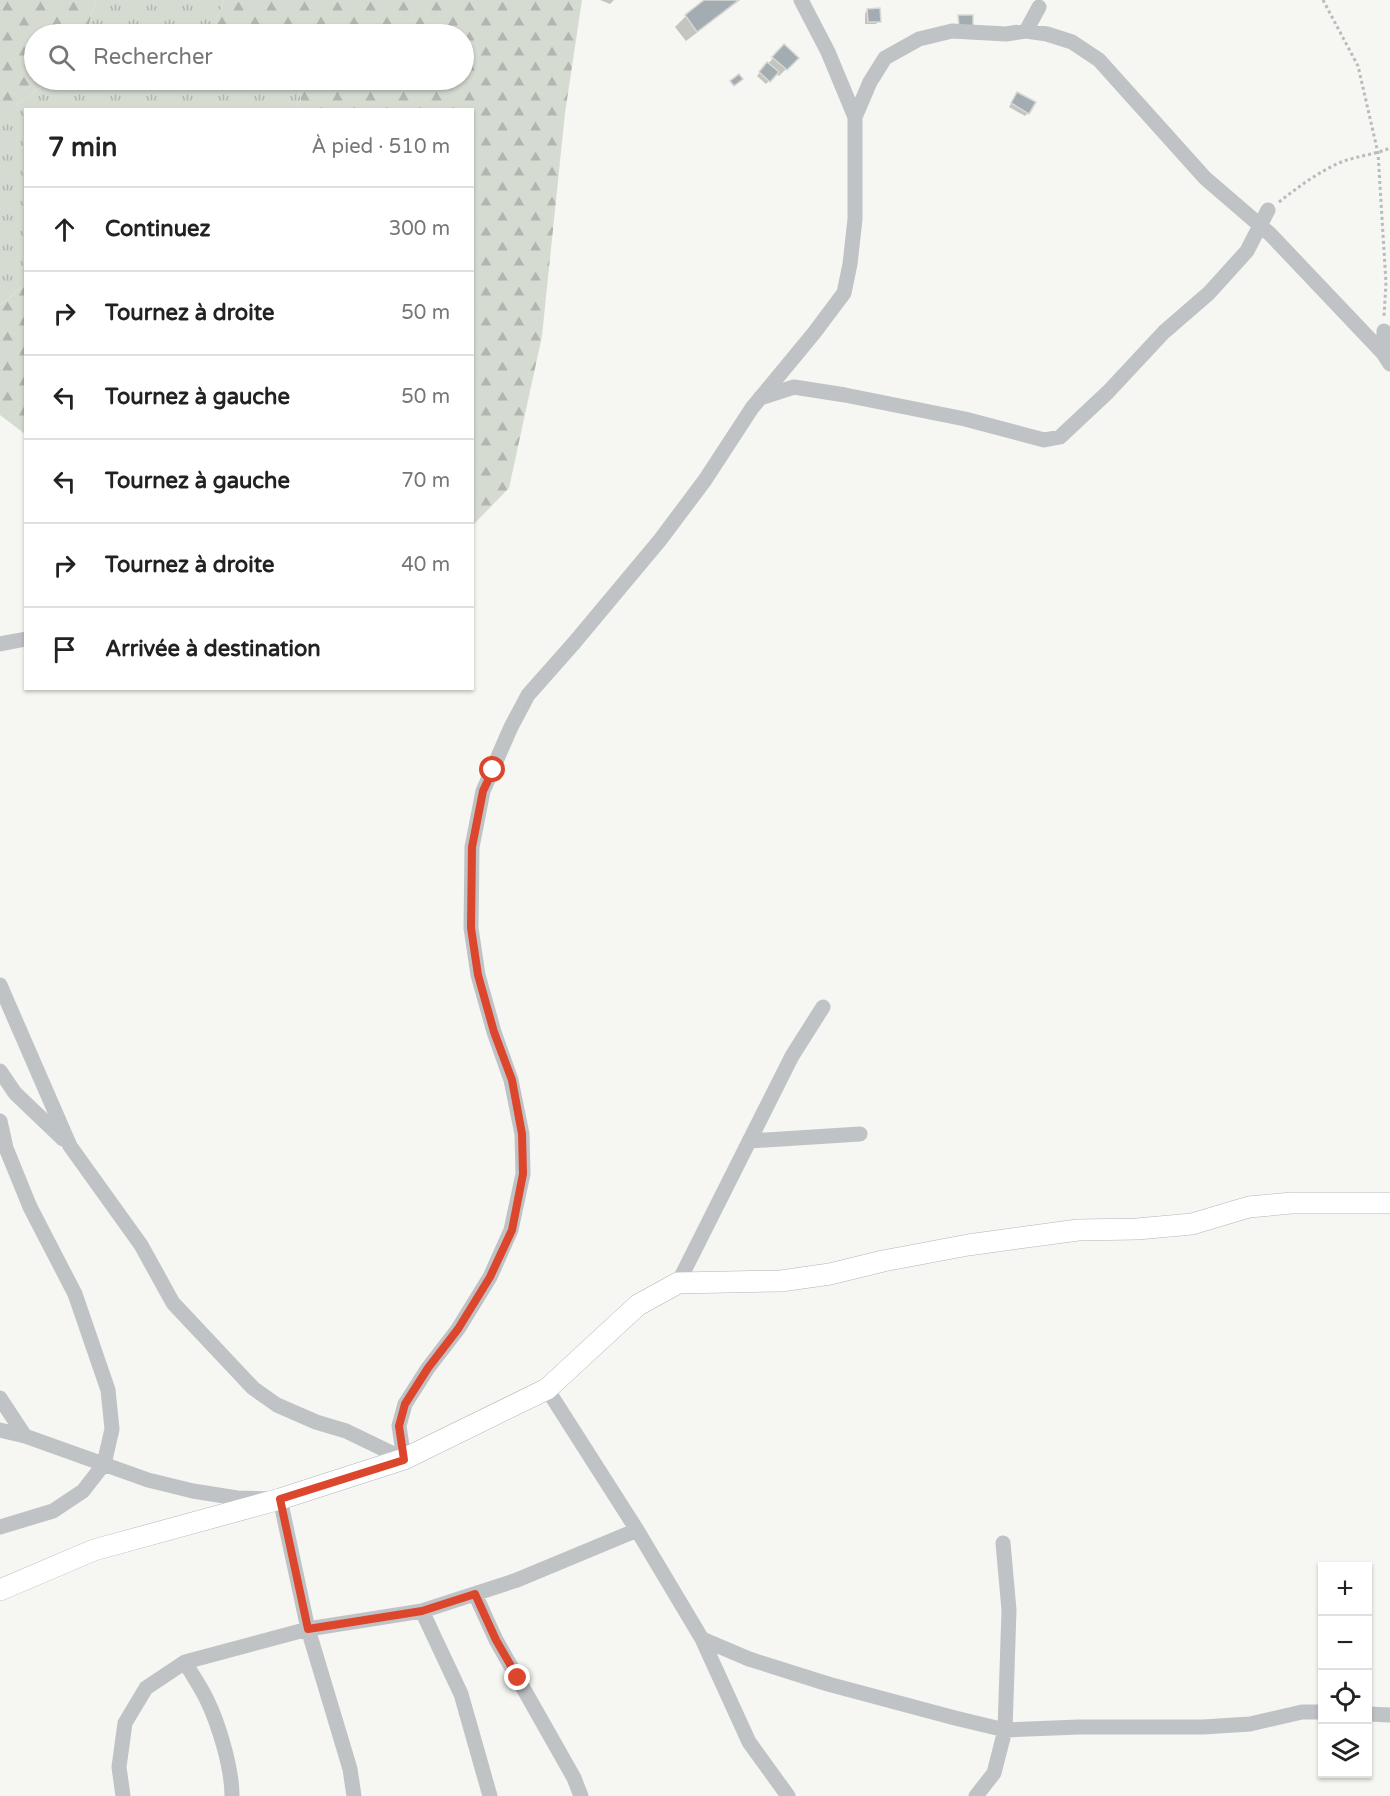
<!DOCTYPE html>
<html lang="fr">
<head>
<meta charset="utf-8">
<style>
	body { margin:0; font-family:"Varela Round",sans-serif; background:#f6f6f6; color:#222 }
	.controls { position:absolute; right:18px; bottom:18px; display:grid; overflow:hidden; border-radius:0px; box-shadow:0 2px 4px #0004 }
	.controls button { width:54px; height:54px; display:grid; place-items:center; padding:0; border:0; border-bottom:2px solid #e0e0e0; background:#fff; color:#222; font:30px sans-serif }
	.stop { position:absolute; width:18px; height:18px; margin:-14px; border:4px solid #dc462c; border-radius:50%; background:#fff }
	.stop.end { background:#dc462c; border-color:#fff; box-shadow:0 2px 6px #0008 }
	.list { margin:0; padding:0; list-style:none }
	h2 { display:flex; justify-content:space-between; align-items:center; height:78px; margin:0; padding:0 24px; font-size:26px }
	h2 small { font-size:20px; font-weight:400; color:#767676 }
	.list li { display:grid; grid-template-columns:39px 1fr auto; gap:18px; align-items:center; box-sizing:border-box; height:84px; padding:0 24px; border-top:2px solid #e0e0e0 }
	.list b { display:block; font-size:22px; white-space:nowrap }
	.list em { font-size:20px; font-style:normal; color:#767676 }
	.icon { flex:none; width:33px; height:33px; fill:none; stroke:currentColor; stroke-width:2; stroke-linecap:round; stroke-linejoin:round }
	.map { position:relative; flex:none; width:1390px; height:1796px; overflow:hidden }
	.search { position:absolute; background:#fff; box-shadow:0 2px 4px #0004; left:24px; top:24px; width:450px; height:66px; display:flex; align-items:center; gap:15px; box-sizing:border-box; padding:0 21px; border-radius:33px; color:#767676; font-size:22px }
	.panel { position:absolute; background:#fff; box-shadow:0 2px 4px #0004; left:24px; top:108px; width:450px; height:582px; border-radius:0px }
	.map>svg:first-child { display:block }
</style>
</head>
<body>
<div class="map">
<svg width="1390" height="1796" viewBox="0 0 1390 1796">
	<defs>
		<pattern id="grass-tufts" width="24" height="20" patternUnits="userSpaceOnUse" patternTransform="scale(1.5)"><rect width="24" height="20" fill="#d6dbd2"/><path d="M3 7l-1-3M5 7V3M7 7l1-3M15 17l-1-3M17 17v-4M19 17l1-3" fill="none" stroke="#b1b6b0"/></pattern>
		<pattern id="forest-firs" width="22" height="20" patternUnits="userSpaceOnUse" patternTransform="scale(1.5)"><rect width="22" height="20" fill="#d6dbd2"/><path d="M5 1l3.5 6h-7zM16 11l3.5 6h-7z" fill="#b1b6b0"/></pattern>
	</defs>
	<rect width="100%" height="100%" fill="#f6f6f2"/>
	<path fill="url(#grass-tufts)" d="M96,0H224L211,34H86Z
		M51,80H298L301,101L294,109L26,110L25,285L0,305V106H15Z"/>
	<path fill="url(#forest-firs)" d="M0,0H96L86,34H34V80H51L15,106H0Z
		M224,0H582L565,113L542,336L509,488L473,525L472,110L294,109L301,101L298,80H464V34H211Z
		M25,285V434L0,415V305Z"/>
	<path fill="#0003" d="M600,0H614L610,4Z
		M707,0H740L686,41L675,27L686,16Z
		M868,10L879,21L876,24H865V13Z
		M784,46L797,58L779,76L776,73L766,84L757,76Z
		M1017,94L1028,113L1025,116L1009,107Z"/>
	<path fill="#a3adb1" stroke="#d7d7d5" stroke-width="1.5" d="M704,0H739L697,32L685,15Z
		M880,8L881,22H868L867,9Z
		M958,15H973V26H959Z
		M784,44L799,58L787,70L772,57Z
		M767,62L779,72L770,82L759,72Z
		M739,74L743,79L734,86L730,81Z
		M1017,92L1036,102L1029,114L1011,103Z"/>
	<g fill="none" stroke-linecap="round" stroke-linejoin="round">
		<g stroke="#b1b7bb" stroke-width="22">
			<path id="secondary" d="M0,1590L94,1550L280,1499L404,1459L547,1389L638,1305L678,1283L781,1281L830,1274L883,1261L968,1245L1078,1230L1137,1229L1192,1224L1249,1207L1292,1203H1390"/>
		</g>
		<path stroke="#b9bcbe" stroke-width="3" stroke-dasharray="3 3" stroke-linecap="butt" d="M1323,0L1358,66L1378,153L1386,283L1384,317
			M1279,202C1298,187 1317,173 1339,163C1355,156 1374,155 1390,148"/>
		<path stroke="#bfc3c6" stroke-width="15" d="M801,0L828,52L855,117
			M1026,31L1047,34L1072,42L1099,60L1205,178L1270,234L1383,353L1390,364
			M1383,353L1384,331
			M760,398L794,387L845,395L965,419L1044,440L1060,437L1108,392L1164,332L1209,293L1247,251L1268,210
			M0,644L26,639
			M0,985L70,1146L141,1245L173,1303L253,1388L277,1405L316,1422L346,1431L404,1459
			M0,1071L15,1093L63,1139
			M0,1121L6,1148L30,1207L75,1294L108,1390L112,1429L104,1464L83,1491L53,1511L0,1527
			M749,1141L860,1134
			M678,1283L792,1056L823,1007
			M547,1389L637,1530L702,1639L749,1742L788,1796
			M0,1398L25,1436
			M0,1430L25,1436L148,1480L193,1491L237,1498L280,1499L308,1629L350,1769L354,1796
			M404,1459L399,1426L405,1404L428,1368L458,1329L490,1277L511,1230L523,1174L522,1134L511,1080L494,1032L478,975L471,928L472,847L483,791L511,727L528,695L574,643L660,540L705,480L752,408L814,333L844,293L850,264L855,219V117L870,82L885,58L919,39L952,31L1006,34L1026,31L1039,7
			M475,1594L496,1640L574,1778L581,1796
			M422,1611L461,1694L490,1796
			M702,1639L749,1659L828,1684L955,1718L1005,1730L1079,1727H1203L1250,1724L1302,1712H1322
			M185,1662C192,1675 201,1687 207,1700C219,1725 232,1768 232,1796
			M1368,1714L1390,1715
			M123,1796L119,1767L125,1723L146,1688L185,1662L308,1629L422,1611L517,1580L637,1530
			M976,1796L994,1773L1005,1730L1009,1610L1003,1543"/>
		<use href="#secondary" stroke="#fff" stroke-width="21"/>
	</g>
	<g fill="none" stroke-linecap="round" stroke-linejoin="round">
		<path stroke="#dc462c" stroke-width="8" d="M493,770L483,791L472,847L471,928L478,975L494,1032L512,1080L522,1134L523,1174L512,1230L490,1277L458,1329L428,1368L405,1404L399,1426L404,1460L280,1499L308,1629L422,1611L475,1594L496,1640L518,1678"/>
	</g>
</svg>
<div class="controls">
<button>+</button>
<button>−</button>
<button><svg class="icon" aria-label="locate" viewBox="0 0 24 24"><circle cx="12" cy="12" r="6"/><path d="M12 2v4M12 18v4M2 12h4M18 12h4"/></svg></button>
<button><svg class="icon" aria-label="layers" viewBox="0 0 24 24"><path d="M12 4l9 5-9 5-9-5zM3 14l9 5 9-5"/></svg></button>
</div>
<div class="stop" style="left:493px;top:770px"></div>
<div class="stop end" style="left:518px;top:1678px"></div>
<div class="search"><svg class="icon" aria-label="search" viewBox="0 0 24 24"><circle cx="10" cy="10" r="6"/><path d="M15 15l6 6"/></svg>Rechercher</div>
<section class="panel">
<h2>7 min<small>À pied · 510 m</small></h2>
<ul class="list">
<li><svg class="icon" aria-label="ahead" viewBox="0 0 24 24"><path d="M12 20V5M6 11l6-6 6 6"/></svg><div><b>Continuez</b></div><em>300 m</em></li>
<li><svg class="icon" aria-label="right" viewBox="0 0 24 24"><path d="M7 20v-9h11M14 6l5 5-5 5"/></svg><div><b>Tournez à droite</b></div><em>50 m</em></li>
<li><svg class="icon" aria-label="left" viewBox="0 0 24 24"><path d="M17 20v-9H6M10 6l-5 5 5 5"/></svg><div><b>Tournez à gauche</b></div><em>50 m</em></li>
<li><svg class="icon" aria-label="left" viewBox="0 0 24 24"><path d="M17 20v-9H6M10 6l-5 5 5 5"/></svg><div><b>Tournez à gauche</b></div><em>70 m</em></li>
<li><svg class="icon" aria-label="right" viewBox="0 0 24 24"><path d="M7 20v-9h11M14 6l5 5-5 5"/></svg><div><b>Tournez à droite</b></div><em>40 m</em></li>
<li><svg class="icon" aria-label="arrive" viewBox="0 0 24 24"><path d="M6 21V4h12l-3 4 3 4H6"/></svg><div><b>Arrivée à destination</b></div></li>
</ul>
</section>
</div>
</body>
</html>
